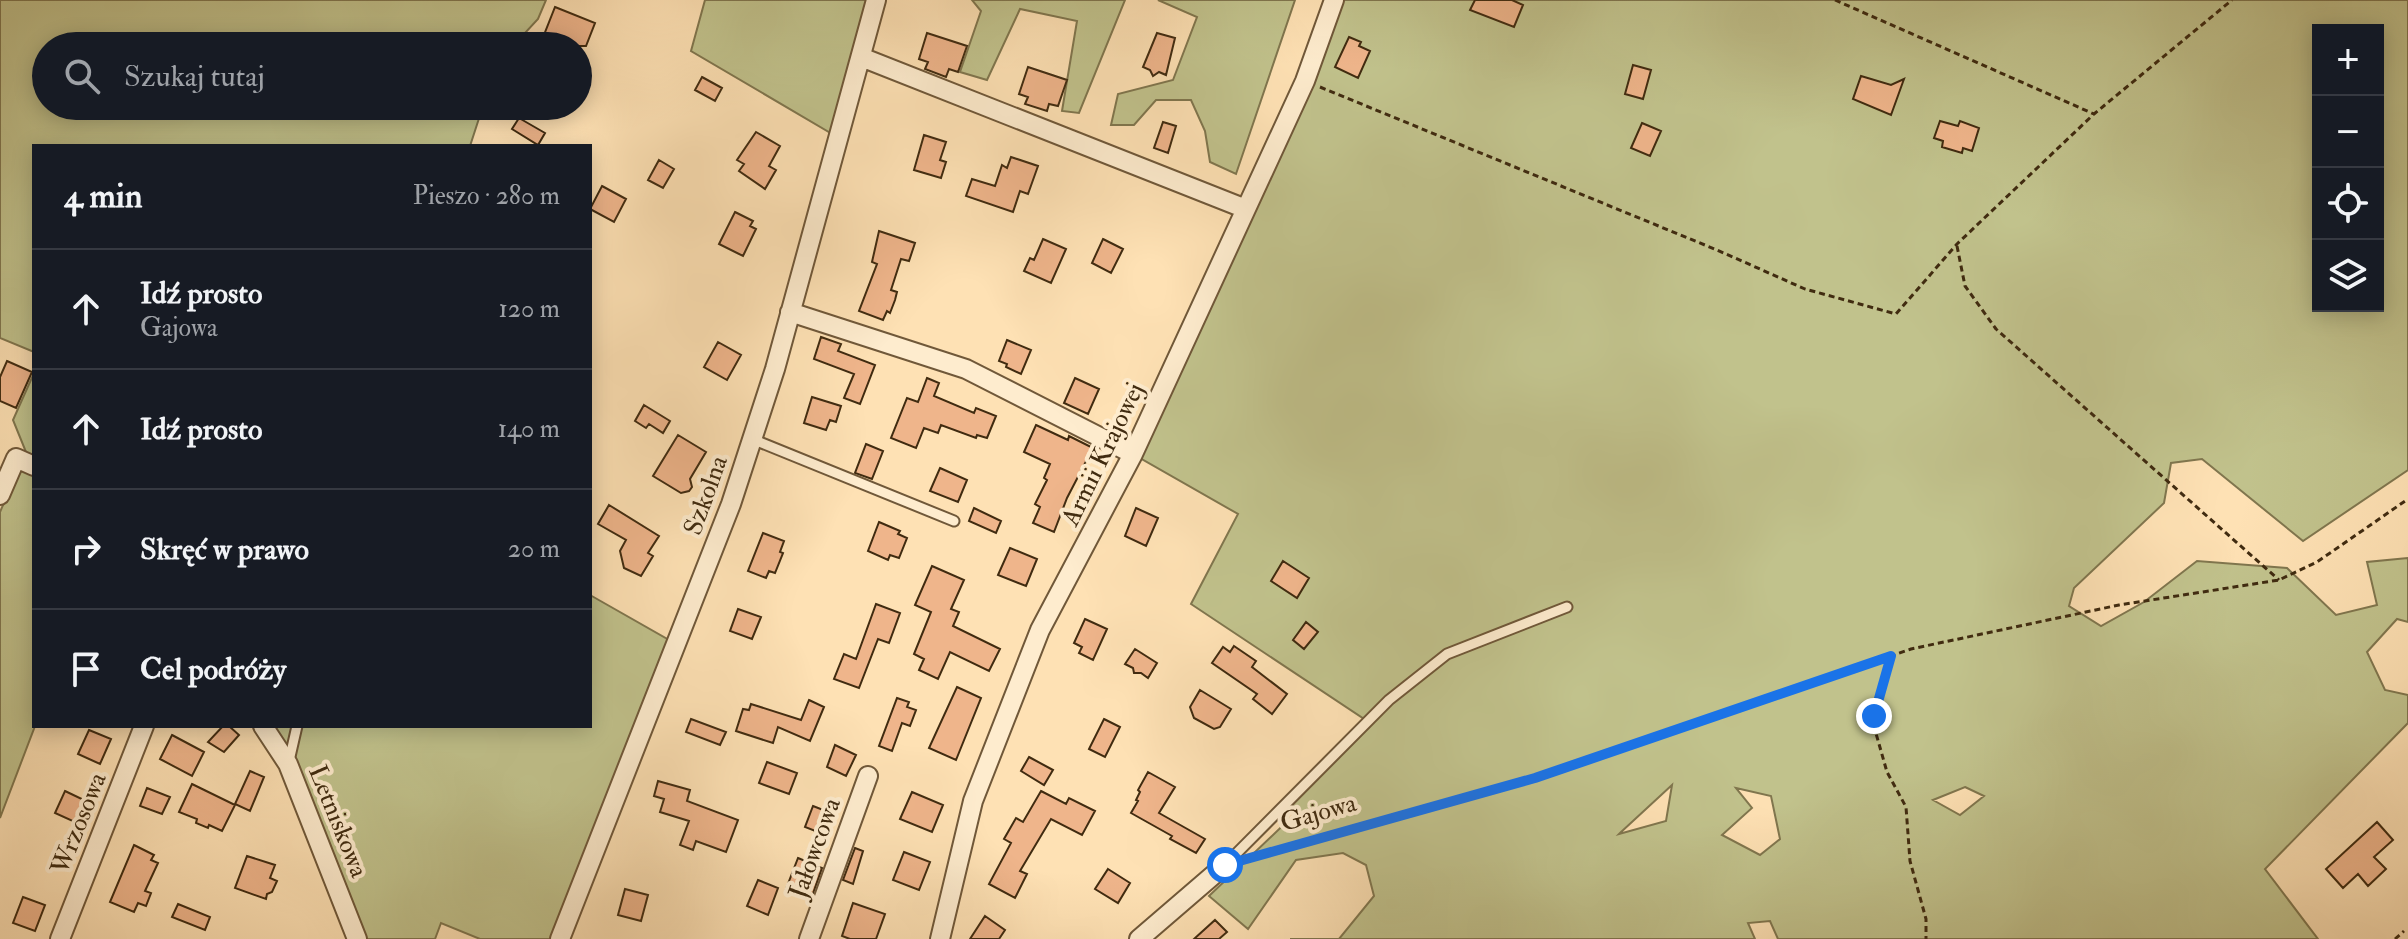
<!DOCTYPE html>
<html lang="pl">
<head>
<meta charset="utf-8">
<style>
	body { margin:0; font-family:"IM FELL Double Pica",serif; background:#20242c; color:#f1f3f6 }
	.controls { position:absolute; right:24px; top:24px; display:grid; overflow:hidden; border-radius:0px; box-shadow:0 4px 20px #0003 }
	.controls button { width:72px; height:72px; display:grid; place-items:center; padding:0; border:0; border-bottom:2px solid #363941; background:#171b24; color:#f1f3f6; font:40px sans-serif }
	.stop { position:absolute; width:24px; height:24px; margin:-18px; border:6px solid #1a73e8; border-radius:50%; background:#fff }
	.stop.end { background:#1a73e8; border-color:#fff; box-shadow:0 2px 8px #0008 }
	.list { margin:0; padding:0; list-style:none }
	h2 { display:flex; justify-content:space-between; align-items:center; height:104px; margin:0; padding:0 32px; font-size:34px }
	h2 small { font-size:26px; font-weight:400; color:#9ea1a6 }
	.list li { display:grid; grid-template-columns:52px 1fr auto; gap:24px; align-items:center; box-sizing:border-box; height:120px; padding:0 32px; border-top:2px solid #363941 }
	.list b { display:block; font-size:30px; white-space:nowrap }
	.list p { margin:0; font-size:26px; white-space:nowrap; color:#9ea1a6 }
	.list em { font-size:26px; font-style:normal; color:#9ea1a6 }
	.icon { flex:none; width:44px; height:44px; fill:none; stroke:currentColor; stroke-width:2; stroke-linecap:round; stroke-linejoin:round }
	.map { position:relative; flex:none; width:2408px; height:939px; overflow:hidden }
	.search { position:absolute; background:#171b24; box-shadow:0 4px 20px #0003; left:32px; top:32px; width:560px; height:88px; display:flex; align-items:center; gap:20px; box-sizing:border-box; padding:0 28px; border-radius:44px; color:#9ea1a6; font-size:30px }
	.panel { position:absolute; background:#171b24; box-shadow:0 4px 20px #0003; left:32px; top:144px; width:560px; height:584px; border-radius:0px }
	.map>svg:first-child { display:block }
</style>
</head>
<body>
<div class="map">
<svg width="2408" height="939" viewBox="0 0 2408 939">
	<rect width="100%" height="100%" fill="#fee1b4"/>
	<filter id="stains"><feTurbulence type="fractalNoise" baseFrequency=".0025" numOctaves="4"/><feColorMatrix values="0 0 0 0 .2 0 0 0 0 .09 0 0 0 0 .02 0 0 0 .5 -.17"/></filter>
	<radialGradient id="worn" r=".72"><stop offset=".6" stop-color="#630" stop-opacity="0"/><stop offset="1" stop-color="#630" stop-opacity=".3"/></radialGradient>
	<path fill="#c1c28c" stroke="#80764e" stroke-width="2" fill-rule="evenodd" d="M0,0H546L538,19L513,46H46V106H483L470,146H34V352L0,338Z
		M705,0H876L839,138L691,51Z
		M972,0H1125L1079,113L1062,111L1077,21L1020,9L987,80L960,72L981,11Z
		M1158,0H1295L1236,174L1210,162L1205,131L1191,100H1156L1134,125H1111L1118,94L1173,80L1197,17Z
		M1334,0H2408V470L2303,541L2202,459L2171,463L2164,503L2074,588L2069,606L2101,626L2144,602L2197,561L2287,568L2336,615L2377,605L2367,562L2408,558V622L2397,619L2367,652L2385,690L2408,695V723L2265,869L2318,939H1778L1770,921L1748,923L1755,939H1290H1339L1374,896L1366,865L1343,853L1296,860L1248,929L1209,896L1297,812L1286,801L1367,721L1191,604L1238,514L1133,454ZM2318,30H2378V306H2318ZM1672,785L1666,821L1619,834L1620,833ZM1965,787L1984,796L1960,815L1933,800ZM1736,788L1771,796L1780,839L1760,855L1722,835L1752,808Z
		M34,373L35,726L0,818V512L26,452L13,420Z
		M590,595L676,644L560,939H480L441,923L435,939H357L263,726H590Z"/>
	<path fill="#efb58b" stroke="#402b10" stroke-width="2" d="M1475,0H1512L1523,5L1514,27L1470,10Z
		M555,7L595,23L586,46H558L542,40Z
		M927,33L967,46L958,72L949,69L946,77L925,69L928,62L919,59Z
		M1157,33L1175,38L1166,75L1159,72L1153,76L1150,70L1143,67Z
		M1349,37L1361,42L1359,46L1370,51L1358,78L1335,67Z
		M1633,65L1651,70L1643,99L1625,94Z
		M1028,67L1067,80L1058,106L1049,104L1047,111L1025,104L1028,97L1019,94Z
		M1861,76L1891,85L1904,79L1891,115L1853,99Z
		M702,77L722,88L715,101L695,90Z
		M519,118L545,133L538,145L512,129Z
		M1940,121L1958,126L1960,121L1979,128L1972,151L1963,148L1962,153L1942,147L1943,141L1934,138Z
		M1163,122L1176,126L1168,153L1154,148Z
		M1642,123L1661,131L1650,156L1631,148Z
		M756,132L780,146L769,166L776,170L765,189L739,171L744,164L737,160Z
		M924,135L946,142L940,160L946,162L941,178L914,170Z
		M1011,157L1038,166L1028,194L1020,191L1013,212L966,196L972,179L995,186L1002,165L1007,168Z
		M659,160L674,169L663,188L648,180Z
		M602,186L626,199L614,222L590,209Z
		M735,212L753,221L750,226L756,229L743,256L719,244Z
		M879,231L915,243L909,261L901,259L891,290L897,292L895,300L890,313L887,311L883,320L859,311L877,264L872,262Z
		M1043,239L1066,249L1051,283L1024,271L1030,258L1034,260Z
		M1103,239L1123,249L1111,273L1092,263Z
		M821,337L841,344L838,351L875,365L860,404L844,398L854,374L814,359Z
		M1007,340L1031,350L1021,374L1006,367L1007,364L999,361Z
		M718,342L741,355L727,380L704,367Z
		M7,361L32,372L16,408L0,401V377Z
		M927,378L939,383L934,396L974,413L976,408L996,416L987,438L977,435L976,438L941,425L938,433L924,428L916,448L891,438L907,398L918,402Z
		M1075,378L1099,389L1088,414L1064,403Z
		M812,397L841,406L836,422L830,420L826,430L804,423Z
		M644,405L670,421L663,433L649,424L646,428L635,421Z
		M1036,425L1068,440L1069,436L1093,448L1067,498L1054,532L1033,523L1040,507L1035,504L1047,480L1044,478L1050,464L1024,452Z
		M678,435L706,452L690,479L692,487L689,491L681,493L653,476Z
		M866,444L883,451L872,479L855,473Z
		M940,468L967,480L958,502L930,491Z
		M609,505L659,536L648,553L653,556L641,576L624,568L620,551L626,540L598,524Z
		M974,508L1001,521L996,533L969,521Z
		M1136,508L1158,518L1146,546L1125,536Z
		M879,522L900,531L898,534L907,538L899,558L890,555L888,560L868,551Z
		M763,533L784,541L780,552L783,553L775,573L769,571L766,578L748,571Z
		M1010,548L1037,559L1026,586L998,575Z
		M1283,561L1309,578L1297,598L1271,581Z
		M932,566L964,580L951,609L959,612L953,626L1000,649L989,671L950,652L938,679L919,670L924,659L914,654L931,612L915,605Z
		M876,604L900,613L889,643L878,639L859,688L834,679L844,654L856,659Z
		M738,609L761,617L752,639L730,631Z
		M1085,619L1107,629L1093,660L1079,653L1082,647L1074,643Z
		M1306,622L1318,632L1304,649L1293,640Z
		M1234,646L1256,661L1252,667L1287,694L1272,714L1253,699L1257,694L1212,663L1223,647L1230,652Z
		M1135,649L1157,663L1148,678L1141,673H1134L1133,668L1125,664Z
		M957,687L981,698L956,760L929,748Z
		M1200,690L1231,709L1220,727L1214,729L1194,718L1190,707Z
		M897,698L909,702L907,707L916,710L910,726L902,723L892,751L879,746Z
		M809,700L824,707L810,741L778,727L773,743L736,731L743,709L749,710L751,704L801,720Z
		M691,719L726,732L720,745L686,732Z
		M1104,719L1120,727L1105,757L1089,749Z
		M223,726H229L239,735L224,752L208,742Z
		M89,730L111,739L100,764L78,754Z
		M172,735L204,752L192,776L160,759Z
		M835,745L856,755L846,776L827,767Z
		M1029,757L1053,770L1044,785L1021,771Z
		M767,762L797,773L789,794L759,783Z
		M250,771L264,777L250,811L235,804Z
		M1148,772L1175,787L1159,813L1205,839L1196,853L1170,839L1172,836L1131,813L1138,801L1136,800L1140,792L1138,790Z
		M658,781L690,790L687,801L738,820L726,852L696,841L693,850L680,845L689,821L660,812L664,799L654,796Z
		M192,784L235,805L222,831L209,825L208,828L196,823L197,819L179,812Z
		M147,788L170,797L162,814L140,806Z
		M65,791L86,801L77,823L55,813Z
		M1041,791L1066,804L1069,798L1095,811L1082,835L1051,819L1020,871L1027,874L1015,898L989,884L1011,843L1004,839L1016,818L1023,822Z
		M912,792L943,805L932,832L900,819Z
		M813,806L831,813L823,834L805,827Z
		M2377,822L2393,840L2374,857L2386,869L2368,886L2358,874L2343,888L2326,869Z
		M134,845L154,855L151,860L158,863L145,891L151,893L146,906L138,903L134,912L110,902Z
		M855,848L863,851L853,884L843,880Z
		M904,852L930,862L919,890L893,880Z
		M247,856L275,865L270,878L277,881L272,892L267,894L266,899L235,888Z
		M798,858L822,868L811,899L786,889Z
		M1108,869L1130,883L1118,903L1095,889Z
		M758,880L778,888L768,915L747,906Z
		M625,889L648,895L641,921L618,915Z
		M23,897L45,905L35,931L13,923Z
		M853,903L885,914L876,939H850L842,936Z
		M178,904L210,917L205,930L172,917Z
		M985,916L1005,930L999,939H970Z
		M1215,920L1227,932L1219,939H1194Z"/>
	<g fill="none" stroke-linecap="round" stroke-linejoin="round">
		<g stroke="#705839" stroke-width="13">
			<path id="lane" d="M752,439L954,521
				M289,761L297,726
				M1225,865L1389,700L1447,654L1567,607"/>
		</g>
		<g stroke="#705839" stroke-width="22">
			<path id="street" d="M861,57L1246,209
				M790,312L966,369L1133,454
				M0,495L16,458L34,466
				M263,726L288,764L357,939
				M60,939L144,726
				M560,939L731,504L775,369L876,0
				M809,939L868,776
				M940,939L973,801L1040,630L1133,454L1305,81L1334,0
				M1139,939L1225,865"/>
		</g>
		<path stroke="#402b10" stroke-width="3" stroke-dasharray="6 4" stroke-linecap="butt" d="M1835,0L2094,114
			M1320,87L1717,250L1805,289L1896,314L1957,244L2094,114L2232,0
			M1957,246L1965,286L1996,329L2279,580
			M1890,657L1874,716L1875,730L1887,772L1906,807L1910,861L1926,919V939
			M1251,858L1535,778L1911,649L2119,605L2279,580L2317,562L2408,499
			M2395,939L2404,931"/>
		<use href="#lane" stroke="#feecce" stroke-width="9"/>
		<use href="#street" stroke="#feecce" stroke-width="18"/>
	</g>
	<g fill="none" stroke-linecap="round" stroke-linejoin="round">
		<path stroke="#1a73e8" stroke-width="10" d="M1225,865L1535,778L1891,656L1874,716"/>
	</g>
	<g text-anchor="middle" stroke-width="8" stroke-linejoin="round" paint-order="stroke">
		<g font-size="26" fill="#402b10" stroke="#feecce">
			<text transform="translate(1102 454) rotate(-64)" y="9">Armii Krajowej</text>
			<text transform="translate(705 495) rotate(-70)" y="9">Szkolna</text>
			<text transform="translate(1318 812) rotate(-16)" y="9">Gajowa</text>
			<text transform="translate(339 821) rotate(68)" y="9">Letniskowa</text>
			<text transform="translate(78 823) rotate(-68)" y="9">Wrzosowa</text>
			<text transform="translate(814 848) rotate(-70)" y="9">Jałowcowa</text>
		</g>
	</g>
	<rect width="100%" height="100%" filter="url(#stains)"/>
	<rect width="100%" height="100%" fill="url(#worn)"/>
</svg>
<div class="controls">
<button>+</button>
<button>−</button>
<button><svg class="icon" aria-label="locate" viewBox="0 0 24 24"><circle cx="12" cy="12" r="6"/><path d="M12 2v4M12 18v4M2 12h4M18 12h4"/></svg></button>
<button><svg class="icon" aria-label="layers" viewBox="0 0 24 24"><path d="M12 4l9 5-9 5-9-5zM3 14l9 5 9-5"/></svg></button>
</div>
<div class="stop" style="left:1225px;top:865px"></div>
<div class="stop end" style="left:1874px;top:716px"></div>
<div class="search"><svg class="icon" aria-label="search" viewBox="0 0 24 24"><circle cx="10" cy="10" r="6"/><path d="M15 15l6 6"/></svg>Szukaj tutaj</div>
<section class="panel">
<h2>4 min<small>Pieszo · 280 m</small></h2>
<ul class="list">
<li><svg class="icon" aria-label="ahead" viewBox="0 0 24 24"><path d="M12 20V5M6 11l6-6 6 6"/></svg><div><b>Idź prosto</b><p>Gajowa</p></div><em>120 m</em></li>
<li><svg class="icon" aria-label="ahead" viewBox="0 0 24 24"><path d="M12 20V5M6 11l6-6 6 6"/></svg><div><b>Idź prosto</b></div><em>140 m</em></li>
<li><svg class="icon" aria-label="right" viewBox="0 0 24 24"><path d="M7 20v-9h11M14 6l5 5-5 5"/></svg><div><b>Skręć w prawo</b></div><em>20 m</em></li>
<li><svg class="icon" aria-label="arrive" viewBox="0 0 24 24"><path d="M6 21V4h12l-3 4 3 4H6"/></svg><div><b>Cel podróży</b></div></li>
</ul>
</section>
</div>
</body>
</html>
